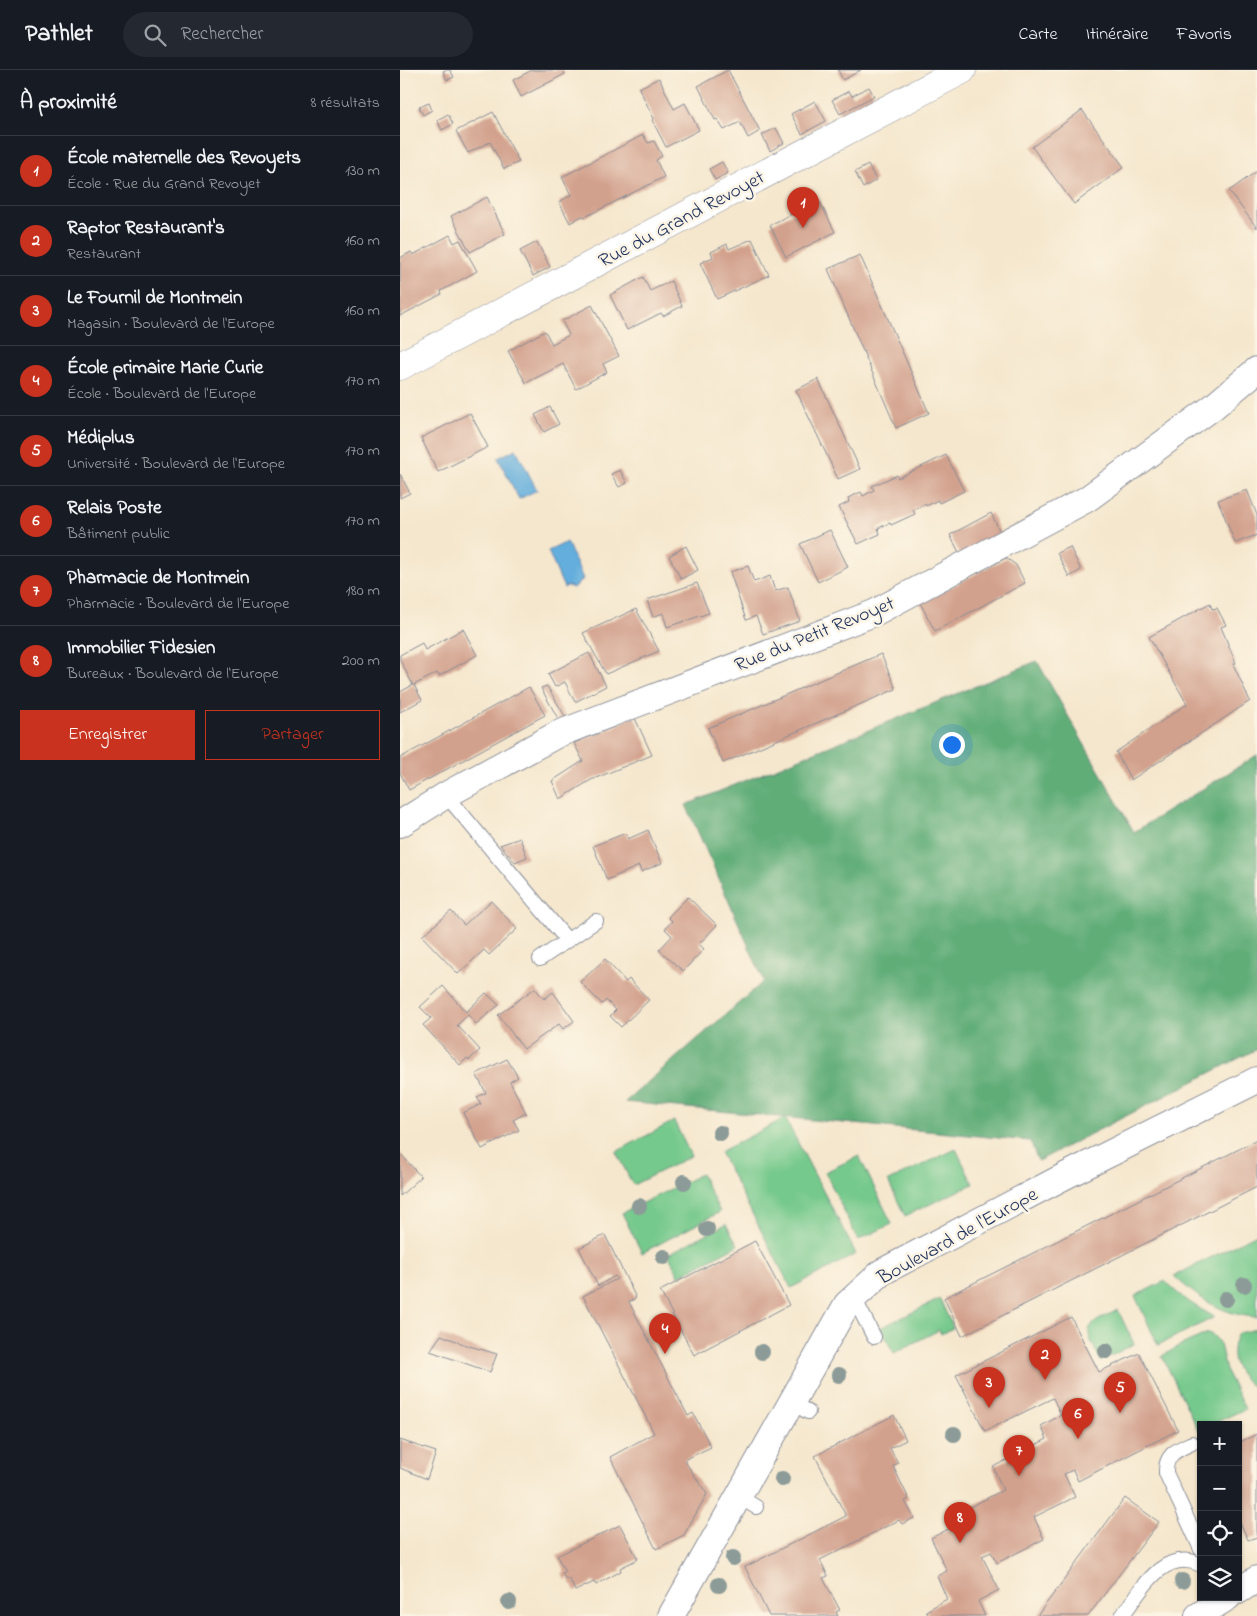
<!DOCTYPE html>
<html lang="fr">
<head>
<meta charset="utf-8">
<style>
	body { margin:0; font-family:"Indie Flower",sans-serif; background:#242831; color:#f1f3f6 }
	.controls { position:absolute; right:15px; bottom:15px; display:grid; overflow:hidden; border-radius:0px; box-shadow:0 1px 4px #0004 }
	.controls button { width:45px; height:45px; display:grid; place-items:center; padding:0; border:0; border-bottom:1px solid #363941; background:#171b24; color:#f1f3f6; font:25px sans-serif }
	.you { position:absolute; left:551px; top:674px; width:18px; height:18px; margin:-12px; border:4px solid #fff; border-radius:50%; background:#1a73e8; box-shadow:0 0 0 8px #1a73e833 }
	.badge { display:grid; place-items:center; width:32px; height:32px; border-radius:50%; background:#c8321e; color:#fff; font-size:16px; font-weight:700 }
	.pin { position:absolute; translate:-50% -41px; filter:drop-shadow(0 1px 2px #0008) }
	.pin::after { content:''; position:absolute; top:26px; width:18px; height:15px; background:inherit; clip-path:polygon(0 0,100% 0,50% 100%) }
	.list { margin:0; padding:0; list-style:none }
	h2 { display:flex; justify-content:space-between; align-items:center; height:65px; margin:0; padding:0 20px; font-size:21px }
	h2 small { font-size:16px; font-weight:400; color:#9ea1a6 }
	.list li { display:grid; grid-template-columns:32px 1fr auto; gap:15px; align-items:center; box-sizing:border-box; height:70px; padding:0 20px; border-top:1px solid #363941 }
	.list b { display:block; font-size:19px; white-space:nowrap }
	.list p { margin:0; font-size:16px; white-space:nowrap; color:#9ea1a6 }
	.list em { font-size:16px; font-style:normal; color:#9ea1a6 }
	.actions { display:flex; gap:10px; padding:15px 20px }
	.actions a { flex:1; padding:11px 0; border:1px solid #c8321e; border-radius:0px; text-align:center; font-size:18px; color:#c8321e }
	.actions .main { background:#c8321e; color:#fff }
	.icon { flex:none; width:28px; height:28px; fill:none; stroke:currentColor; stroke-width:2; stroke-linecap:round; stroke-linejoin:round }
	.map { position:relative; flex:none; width:857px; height:1546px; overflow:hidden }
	header { display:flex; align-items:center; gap:30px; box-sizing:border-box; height:70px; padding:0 25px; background:#171b24; border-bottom:1px solid #363941 }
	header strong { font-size:24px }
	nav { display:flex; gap:28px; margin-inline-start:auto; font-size:18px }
	.search { width:350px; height:45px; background:#242831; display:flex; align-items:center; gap:12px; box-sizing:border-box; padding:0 18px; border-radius:28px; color:#9ea1a6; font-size:19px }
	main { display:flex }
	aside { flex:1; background:#171b24 }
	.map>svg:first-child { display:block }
</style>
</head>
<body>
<header>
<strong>Pathlet</strong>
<div class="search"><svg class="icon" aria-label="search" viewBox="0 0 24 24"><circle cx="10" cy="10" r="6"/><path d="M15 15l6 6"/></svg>Rechercher</div>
<nav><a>Carte</a><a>Itinéraire</a><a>Favoris</a></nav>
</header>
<main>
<aside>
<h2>À proximité<small>8 résultats</small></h2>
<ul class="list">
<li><span class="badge">1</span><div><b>École maternelle des Revoyets</b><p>École · Rue du Grand Revoyet</p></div><em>130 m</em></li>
<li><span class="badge">2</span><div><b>Raptor Restaurant's</b><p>Restaurant</p></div><em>160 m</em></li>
<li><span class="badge">3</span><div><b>Le Fournil de Montmein</b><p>Magasin · Boulevard de l'Europe</p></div><em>160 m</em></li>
<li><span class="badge">4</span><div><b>École primaire Marie Curie</b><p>École · Boulevard de l'Europe</p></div><em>170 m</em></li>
<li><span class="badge">5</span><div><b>Médiplus</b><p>Université · Boulevard de l'Europe</p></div><em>170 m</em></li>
<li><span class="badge">6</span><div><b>Relais Poste</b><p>Bâtiment public</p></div><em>170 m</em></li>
<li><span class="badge">7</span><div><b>Pharmacie de Montmein</b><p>Pharmacie · Boulevard de l'Europe</p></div><em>180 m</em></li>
<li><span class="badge">8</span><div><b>Immobilier Fidesien</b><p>Bureaux · Boulevard de l'Europe</p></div><em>200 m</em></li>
</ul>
<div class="actions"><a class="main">Enregistrer</a><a>Partager</a></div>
</aside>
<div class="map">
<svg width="857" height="1546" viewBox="0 0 857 1546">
	<rect width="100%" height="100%" fill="#fcf5e5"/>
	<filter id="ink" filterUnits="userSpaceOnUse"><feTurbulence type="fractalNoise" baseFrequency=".02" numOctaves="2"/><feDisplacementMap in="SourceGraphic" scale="10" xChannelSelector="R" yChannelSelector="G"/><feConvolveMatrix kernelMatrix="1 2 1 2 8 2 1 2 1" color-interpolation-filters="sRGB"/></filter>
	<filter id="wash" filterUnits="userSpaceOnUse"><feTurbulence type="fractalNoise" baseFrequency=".0096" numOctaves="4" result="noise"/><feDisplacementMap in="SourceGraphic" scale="20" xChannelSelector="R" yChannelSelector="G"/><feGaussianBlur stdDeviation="1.12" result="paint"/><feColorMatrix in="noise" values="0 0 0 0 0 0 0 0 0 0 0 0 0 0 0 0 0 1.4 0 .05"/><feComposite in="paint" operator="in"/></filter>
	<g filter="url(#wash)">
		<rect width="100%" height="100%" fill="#f5e7cd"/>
		<path fill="#76c98c" stroke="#487c75" d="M385,1048L456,1184L391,1218L320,1082Z
			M274,1051L291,1086L233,1115L216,1082Z
			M556,1079L573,1114L505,1146L488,1111Z
			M459,1086L492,1154L458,1170L425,1102Z
			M301,1104L320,1142L242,1183L222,1143Z
			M326,1154L338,1175L279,1206L268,1184Z
			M857,1164V1247C825,1246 797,1228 774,1206Z
			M765,1211C780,1227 796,1237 815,1247L758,1275L735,1226Z
			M540,1229L553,1258L541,1264L539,1260L494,1283L480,1258Z
			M718,1240L734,1274L701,1291C683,1256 682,1258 718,1240Z
			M857,1259V1320C838,1306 825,1288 838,1263Z
			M808,1263L814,1266L820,1274L826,1301L845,1339L810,1355H801V1359L798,1360L762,1286L781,1275Z"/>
		<path fill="#60ad78" stroke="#3e6e6b" d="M637,591L734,762L857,685V979L638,1091L630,1071L225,1032L364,911L286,735Z"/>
		<path fill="#64aedc" stroke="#406e9d" d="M116,379L137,420L119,429L98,388Z
			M167,472L183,509L174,518L167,516L164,518L148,481Z"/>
		<g id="blocks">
			<path fill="#d2a18d" d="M45,0H50L54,7L47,10L43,1Z
				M132,0H163L165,4L121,27L113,10Z
				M328,0L360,61L348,68L340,52L324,60L317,49L315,50L298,16Z
				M438,0H461L443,10Z
				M259,8L274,39L285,33L299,60L266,77L252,50L254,49L239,18Z
				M469,17L474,26L440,44L432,30L449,21L452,26Z
				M415,31L426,51L402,64L391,44Z
				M29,33L32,40L23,45L19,37Z
				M682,40L724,97L674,134L632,77Z
				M93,42L119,92L104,99L90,72L68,83L56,61Z
				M48,44L53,54L42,60L37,50Z
				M376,58L384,73L370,81L362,65Z
				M243,65L248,73L254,71L262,86L256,90L264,107L185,147L182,146L170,153L159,132L171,125L162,107Z
				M322,92L328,103L315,110L309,99Z
				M468,95L476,110L463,118L455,102Z
				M857,101V158L829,121Z
				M87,127L105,164L70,182L51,146Z
				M419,130L435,162L386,187L370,155Z
				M50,165L54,173L60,170L77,201L41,221L42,224L0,246V188L11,182L13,185Z
				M352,169L369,205L317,229L300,193L313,187L311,182L327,174L329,179Z
				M137,172L150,197L133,206L120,181Z
				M460,185L529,343L496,358L428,199Z
				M243,207L250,221L271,211L282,236L263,246L261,243L227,260L210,225Z
				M192,235L219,286L203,294L207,302L176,319L163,294L126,313L108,281L145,261L152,274L169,265L162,251Z
				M418,309L460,399L438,409L396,320Z
				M150,337L159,354L144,362L135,345Z
				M70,343L88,377L38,402L21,368Z
				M546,385L564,421L539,433L538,430L526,436L525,434L513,440L515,444L491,455L490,453L478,458L480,464L458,474L439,437L449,432L448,428L461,422L463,426L474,420L472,416L497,405L498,408Z
				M220,400L227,413L219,417L211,404Z
				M0,404L10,423L0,428Z
				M847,420L857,445V465L835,473L818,430Z
				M591,443L602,466L562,488L550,465Z
				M430,460L448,497L418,512L400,474Z
				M286,476L298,500L281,509L269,486Z
				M670,477L681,500L669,507L657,483Z
				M606,488L616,495L625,513L535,561L520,533Z
				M348,496L354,512L370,506L375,521L388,517L400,551L363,564L356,546L346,550L330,502Z
				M297,513L309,543L267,557L263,543L253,547L247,530Z
				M810,533L812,539L817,538L826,555L821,557L836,593L833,594L850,631L731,710L716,682L787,634L749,567Z
				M236,539L259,581L206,604L183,563Z
				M63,559L77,585L39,606L37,603L14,615L22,630L0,642V622L13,615L0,590V585L22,573L25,580Z
				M189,583L206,616L175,632L165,612L155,617L148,604Z
				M481,584L496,619L323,693L308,658Z
				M147,616L168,651L161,654L141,618Z
				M129,617L145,645L9,720L0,703V688Z
				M234,646L252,685L191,710L160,729L152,711L183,691L174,673L214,657Z
				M248,760L262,793L241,802L239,796L207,810L193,776L226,763L228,769Z
				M120,768L127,787L115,792L100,775Z
				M288,827L317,855L299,874L304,879L283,901L259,880L272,866L265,859L272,851L268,847Z
				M91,831L117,859L89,885L84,880L58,904L22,866L51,841L64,855Z
				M205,889L226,912L229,909L249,930L221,957L210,946L216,940L206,930L202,934L180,912Z
				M43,916L66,942L86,923L99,935L76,954L68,945L57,955L80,980L69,990L67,988L60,995L23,955L31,948L20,937Z
				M135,918L144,929L153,922L174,951L163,959L159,954L124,979L98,945Z
				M107,989L118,1007L110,1012L126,1043L113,1050L119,1060L82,1079L63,1043L81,1034L77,1027L86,1023L76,1004Z
				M857,1070V1117L562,1266L544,1228Z
				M0,1083L21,1107L0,1126Z
				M205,1165L236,1228L229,1232L288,1346L293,1343L311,1377L284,1390L307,1424L284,1465L256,1479L210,1387L254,1363L183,1226L217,1209L215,1206L198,1216L179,1178Z
				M355,1171L389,1235L294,1285L260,1221Z
				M671,1247L699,1302L739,1283L778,1360L678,1411L673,1400L664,1404L675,1427L634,1447L644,1469L597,1493L591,1482L582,1486L599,1520L578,1531L585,1546H529L526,1541L547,1529L537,1506L547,1501L531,1468L564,1451L560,1442L603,1420L593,1397L647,1369L641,1356L661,1345L653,1328L585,1361L556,1305Z
				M41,1265L66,1275L97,1284L90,1302L30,1281Z
				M494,1345L506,1370L490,1378L498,1393L493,1396L509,1429L505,1431L514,1448L502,1454L499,1450L420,1490L428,1506L423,1508L440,1540L436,1542L438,1546H369L345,1497L446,1446L415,1386Z
				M857,1364V1467L848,1470L838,1448V1373Z
				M0,1370L36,1382L27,1409L0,1398Z
				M725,1428L759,1452L688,1546H637Z
				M220,1455L238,1489L220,1498L221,1501L196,1515L194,1512L175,1521L169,1508L166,1510L162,1503L165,1502L157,1486Z"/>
		</g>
	</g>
	<g filter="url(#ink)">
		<use href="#blocks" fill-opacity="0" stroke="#888b96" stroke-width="1"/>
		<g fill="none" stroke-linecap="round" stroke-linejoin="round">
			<g stroke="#888b96" stroke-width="16">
				<path id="lane" d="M46,725L167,870
					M140,889L196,851
					M454,1228L474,1267
					M391,1332L408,1342
					M792,1373C777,1380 765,1384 766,1403L801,1479
					M338,1426L356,1437
					M722,1546C740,1522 764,1476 801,1495"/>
			</g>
			<g stroke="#888b96" stroke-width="28">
				<path id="street" d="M0,754L46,725L158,664L474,543L588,482L687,429L813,337L857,300
					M838,1521L857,1509
					M271,1546L447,1234L482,1202L665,1106L857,1010
					M798,1546L828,1527"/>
			</g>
			<g stroke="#888b96" stroke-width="29">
				<path id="secondary" d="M0,296L562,0"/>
			</g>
			<use href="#lane" stroke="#fff" stroke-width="14"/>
			<use href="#street" stroke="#fff" stroke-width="26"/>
			<use href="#secondary" stroke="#fff" stroke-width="28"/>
		</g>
		<g fill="#8c9b98">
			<circle cx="320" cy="1063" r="8"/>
			<circle cx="284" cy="1112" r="8"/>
			<circle cx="239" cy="1136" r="8"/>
			<circle cx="307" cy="1159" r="8"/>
			<circle cx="264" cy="1187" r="8"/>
			<circle cx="844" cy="1215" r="8"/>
			<circle cx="826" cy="1229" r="8"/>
			<circle cx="706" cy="1281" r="8"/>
			<circle cx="362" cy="1282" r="8"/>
			<circle cx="439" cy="1305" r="8"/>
			<circle cx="554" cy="1364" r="8"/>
			<circle cx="382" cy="1409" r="8"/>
			<circle cx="333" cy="1488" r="8"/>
			<circle cx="782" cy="1511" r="8"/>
			<circle cx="319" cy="1515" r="8"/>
			<circle cx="109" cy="1532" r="8"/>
		</g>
	</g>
	<g text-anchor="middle" stroke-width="5" stroke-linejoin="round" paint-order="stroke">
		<g font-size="20" fill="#1b2f5e" stroke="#fcf5e5">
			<text transform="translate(281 148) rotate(-28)" y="7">Rue du Grand Revoyet</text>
			<text transform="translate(414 563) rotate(-22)" y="7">Rue du Petit Revoyet</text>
			<text transform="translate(557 1165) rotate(-29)" y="7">Boulevard de l'Europe</text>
		</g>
	</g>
</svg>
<div class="controls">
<button>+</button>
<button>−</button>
<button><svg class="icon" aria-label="locate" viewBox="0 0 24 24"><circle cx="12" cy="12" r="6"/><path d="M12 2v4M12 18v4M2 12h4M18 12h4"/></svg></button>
<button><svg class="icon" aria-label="layers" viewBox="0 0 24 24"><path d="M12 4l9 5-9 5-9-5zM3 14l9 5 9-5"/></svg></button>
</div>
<div class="you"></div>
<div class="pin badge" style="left:403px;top:158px">1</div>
<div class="pin badge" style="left:645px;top:1310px">2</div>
<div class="pin badge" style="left:589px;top:1338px">3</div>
<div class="pin badge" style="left:265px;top:1284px">4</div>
<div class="pin badge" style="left:720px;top:1343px">5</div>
<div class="pin badge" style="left:678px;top:1369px">6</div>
<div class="pin badge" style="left:619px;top:1406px">7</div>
<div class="pin badge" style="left:560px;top:1473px">8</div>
</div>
</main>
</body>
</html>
